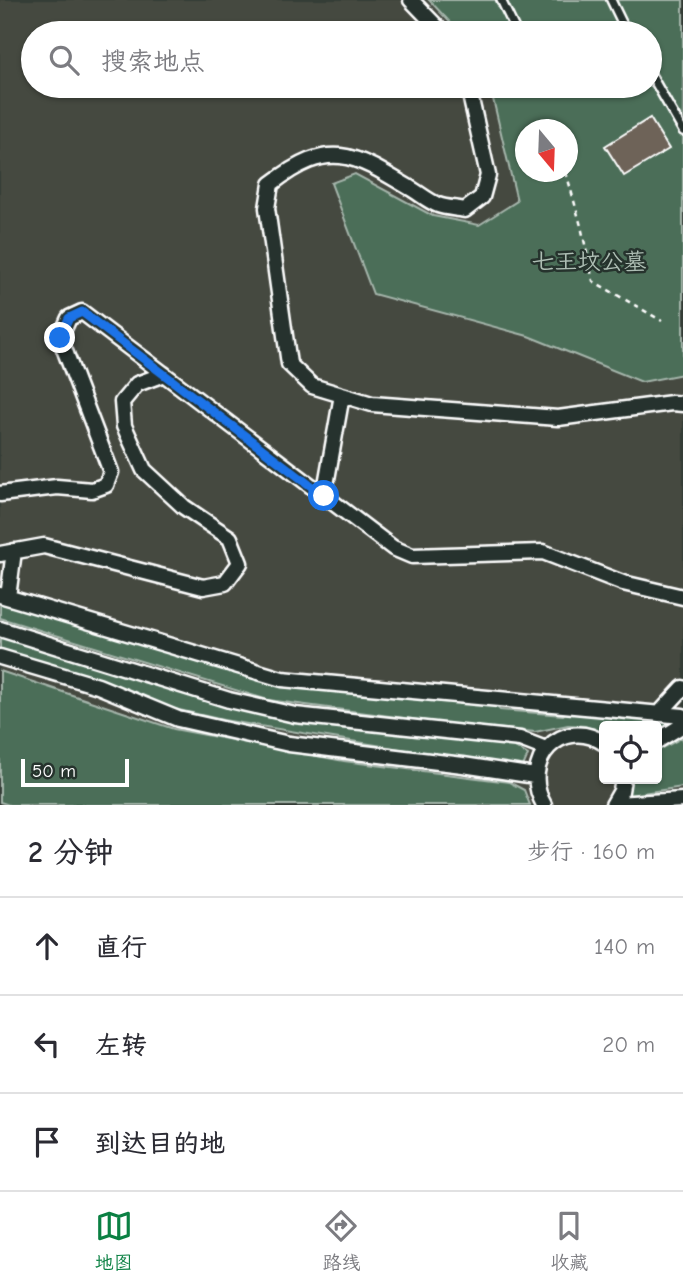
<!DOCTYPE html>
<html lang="zh">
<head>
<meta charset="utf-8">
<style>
	body { margin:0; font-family:"Comic Neue","LXGW WenKai TC",sans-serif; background:#f7f7f7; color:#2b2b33 }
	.controls { position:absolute; right:21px; bottom:21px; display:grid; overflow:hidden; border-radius:7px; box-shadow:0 2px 5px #0004 }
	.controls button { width:63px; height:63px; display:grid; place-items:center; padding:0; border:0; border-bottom:2px solid #e1e1e2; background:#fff; color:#2b2b33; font:35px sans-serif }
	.compass { position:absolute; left:515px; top:119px; width:63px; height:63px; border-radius:50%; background:#fff; box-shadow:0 2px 5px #0004; rotate:161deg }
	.scale { position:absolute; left:21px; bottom:18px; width:108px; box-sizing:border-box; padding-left:7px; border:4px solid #fff; border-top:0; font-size:19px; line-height:24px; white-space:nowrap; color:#fff; -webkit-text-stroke:5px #26332d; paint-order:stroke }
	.stop { position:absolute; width:21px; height:21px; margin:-16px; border:5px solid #1a73e8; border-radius:50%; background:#fff }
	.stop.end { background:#1a73e8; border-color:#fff; box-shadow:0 2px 7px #0008 }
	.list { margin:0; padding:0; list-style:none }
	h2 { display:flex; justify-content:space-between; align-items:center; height:91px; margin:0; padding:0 28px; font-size:30px }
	h2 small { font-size:23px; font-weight:400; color:#7c7c81 }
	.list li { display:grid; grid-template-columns:46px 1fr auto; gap:21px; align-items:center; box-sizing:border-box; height:98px; padding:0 28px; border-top:2px solid #e1e1e2 }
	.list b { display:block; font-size:26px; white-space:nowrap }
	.list em { font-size:23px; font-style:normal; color:#7c7c81 }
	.icon { flex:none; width:38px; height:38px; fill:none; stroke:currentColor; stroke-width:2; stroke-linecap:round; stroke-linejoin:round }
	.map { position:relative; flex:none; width:683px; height:805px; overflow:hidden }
	.search { position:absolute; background:#fff; box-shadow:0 2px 5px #0004; left:21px; right:21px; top:21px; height:77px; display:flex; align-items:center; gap:18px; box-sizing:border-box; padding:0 24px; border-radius:38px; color:#7c7c81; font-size:26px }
	.sheet { height:385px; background:#fff }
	nav { display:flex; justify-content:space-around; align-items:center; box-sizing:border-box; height:98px; border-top:2px solid #e1e1e2; background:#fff; font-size:19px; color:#7c7c81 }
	nav a { display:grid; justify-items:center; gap:4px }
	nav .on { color:#0b8043 }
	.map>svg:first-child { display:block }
</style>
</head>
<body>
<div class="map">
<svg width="683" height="805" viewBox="0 0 683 805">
	<rect width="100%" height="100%" fill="#343d36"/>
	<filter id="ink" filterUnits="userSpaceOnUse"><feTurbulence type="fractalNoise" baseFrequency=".0143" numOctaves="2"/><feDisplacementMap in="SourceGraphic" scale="14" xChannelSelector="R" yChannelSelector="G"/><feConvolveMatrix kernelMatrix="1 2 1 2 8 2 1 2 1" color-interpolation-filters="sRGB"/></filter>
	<g filter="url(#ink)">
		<path fill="#454840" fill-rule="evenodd" d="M0,0H429L460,33H33V86H490L517,201L479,225L433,216L355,174L331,183L373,294L528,336L642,382L683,374V805H0ZM604,726H657V779H604Z"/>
		<path fill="#4c6e59" stroke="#a6b6ac" stroke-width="2" fill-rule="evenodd" d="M429,0H683V374L642,382L528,336L373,294L331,183L355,174L433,216L479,225L517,201L490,86H650V33H460ZM526,130H568V172H526Z
			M0,603L218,665L284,687L491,702L500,710L563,715L571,708L669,719V726L657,733V726H604V733L585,726L568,725L535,732L442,723L268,700L0,618Z
			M0,635L300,722L510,744L528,755L522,769L223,720L157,705L81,674L0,650Z
			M0,671L174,729L344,761L509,782L524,790L530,805H9L0,802Z
			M683,737V787L629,795V779H657V751Z"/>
		<path fill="#6e6359" stroke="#fff" stroke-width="2" d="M650,118L669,149L624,176L605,146Z"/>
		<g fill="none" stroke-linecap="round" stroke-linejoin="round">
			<g stroke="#fff" stroke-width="12">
				<path id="service" d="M501,0L517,33
					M611,0L627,33
					M650,73L683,131"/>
			</g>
			<g stroke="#fff" stroke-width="19">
				<path id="minor" d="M411,0L443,33
					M468,86L488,175L482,197L465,210C456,208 446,208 438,205C428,201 419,193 410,188C352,153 329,139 271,184L267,208L289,364L312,386L372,404L558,418L672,403L683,404
					M0,494L57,487L92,490L106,485L111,472L60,338L69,318L82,312L393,548L412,556L543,552L623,583L683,597
					M324,496L342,395
					M0,554L44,546L203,587L225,583L240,563L230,538L184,507L144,470L124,426L122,402L137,384L164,374
					M0,595L282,679L683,716
					M8,597L14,551
					M0,629L229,700L295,715L520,739L546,749
					M0,657L98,686L178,719L289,744L463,765L535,776
					M659,714L683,688
					M657,741L683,725
					M615,804L683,800
					M544,805C519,761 562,715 604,743
					M613,805L621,791L623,779"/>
			</g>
			<path stroke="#fff" stroke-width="2.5" stroke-dasharray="5 5" stroke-linecap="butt" d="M552,127L553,130
				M566,172L581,226L593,281L662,321"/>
			<use href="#service" stroke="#26332d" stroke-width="7"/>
			<use href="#minor" stroke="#26332d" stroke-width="14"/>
		</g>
	</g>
	<g fill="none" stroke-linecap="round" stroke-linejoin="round" filter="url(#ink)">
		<path stroke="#1a73e8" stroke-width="9" d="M60,338L69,318L82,312L324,496"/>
	</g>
	<g text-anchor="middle" stroke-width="5" stroke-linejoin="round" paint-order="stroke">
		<g font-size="23" fill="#aebeb4" stroke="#26332d">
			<text x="589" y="269">七王坟公墓</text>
		</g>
	</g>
</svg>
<div class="controls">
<button><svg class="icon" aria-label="locate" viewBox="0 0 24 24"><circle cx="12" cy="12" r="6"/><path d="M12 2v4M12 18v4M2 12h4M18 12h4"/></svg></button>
</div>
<svg class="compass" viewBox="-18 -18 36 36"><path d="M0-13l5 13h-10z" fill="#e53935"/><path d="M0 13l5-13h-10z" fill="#7c7c81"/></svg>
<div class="scale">50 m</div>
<div class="stop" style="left:324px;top:496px"></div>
<div class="stop end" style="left:60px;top:338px"></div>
<div class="search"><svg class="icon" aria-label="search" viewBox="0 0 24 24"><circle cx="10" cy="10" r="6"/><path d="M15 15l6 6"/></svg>搜索地点</div>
</div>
<section class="sheet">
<h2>2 分钟<small>步行 · 160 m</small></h2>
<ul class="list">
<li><svg class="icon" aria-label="ahead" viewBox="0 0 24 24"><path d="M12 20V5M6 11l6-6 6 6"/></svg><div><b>直行</b></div><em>140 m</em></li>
<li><svg class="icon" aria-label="left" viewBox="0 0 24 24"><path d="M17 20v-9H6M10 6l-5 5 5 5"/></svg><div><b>左转</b></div><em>20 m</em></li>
<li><svg class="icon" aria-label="arrive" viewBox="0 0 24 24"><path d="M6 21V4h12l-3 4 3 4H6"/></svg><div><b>到达目的地</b></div></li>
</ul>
</section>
<nav>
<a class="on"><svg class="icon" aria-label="map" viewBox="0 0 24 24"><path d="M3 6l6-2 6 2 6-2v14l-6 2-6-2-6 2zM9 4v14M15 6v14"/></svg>地图</a>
<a><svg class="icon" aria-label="directions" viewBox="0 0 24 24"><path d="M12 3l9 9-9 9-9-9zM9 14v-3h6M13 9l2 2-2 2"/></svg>路线</a>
<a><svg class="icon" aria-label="saved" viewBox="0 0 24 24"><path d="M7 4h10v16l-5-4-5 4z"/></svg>收藏</a>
</nav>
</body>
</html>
